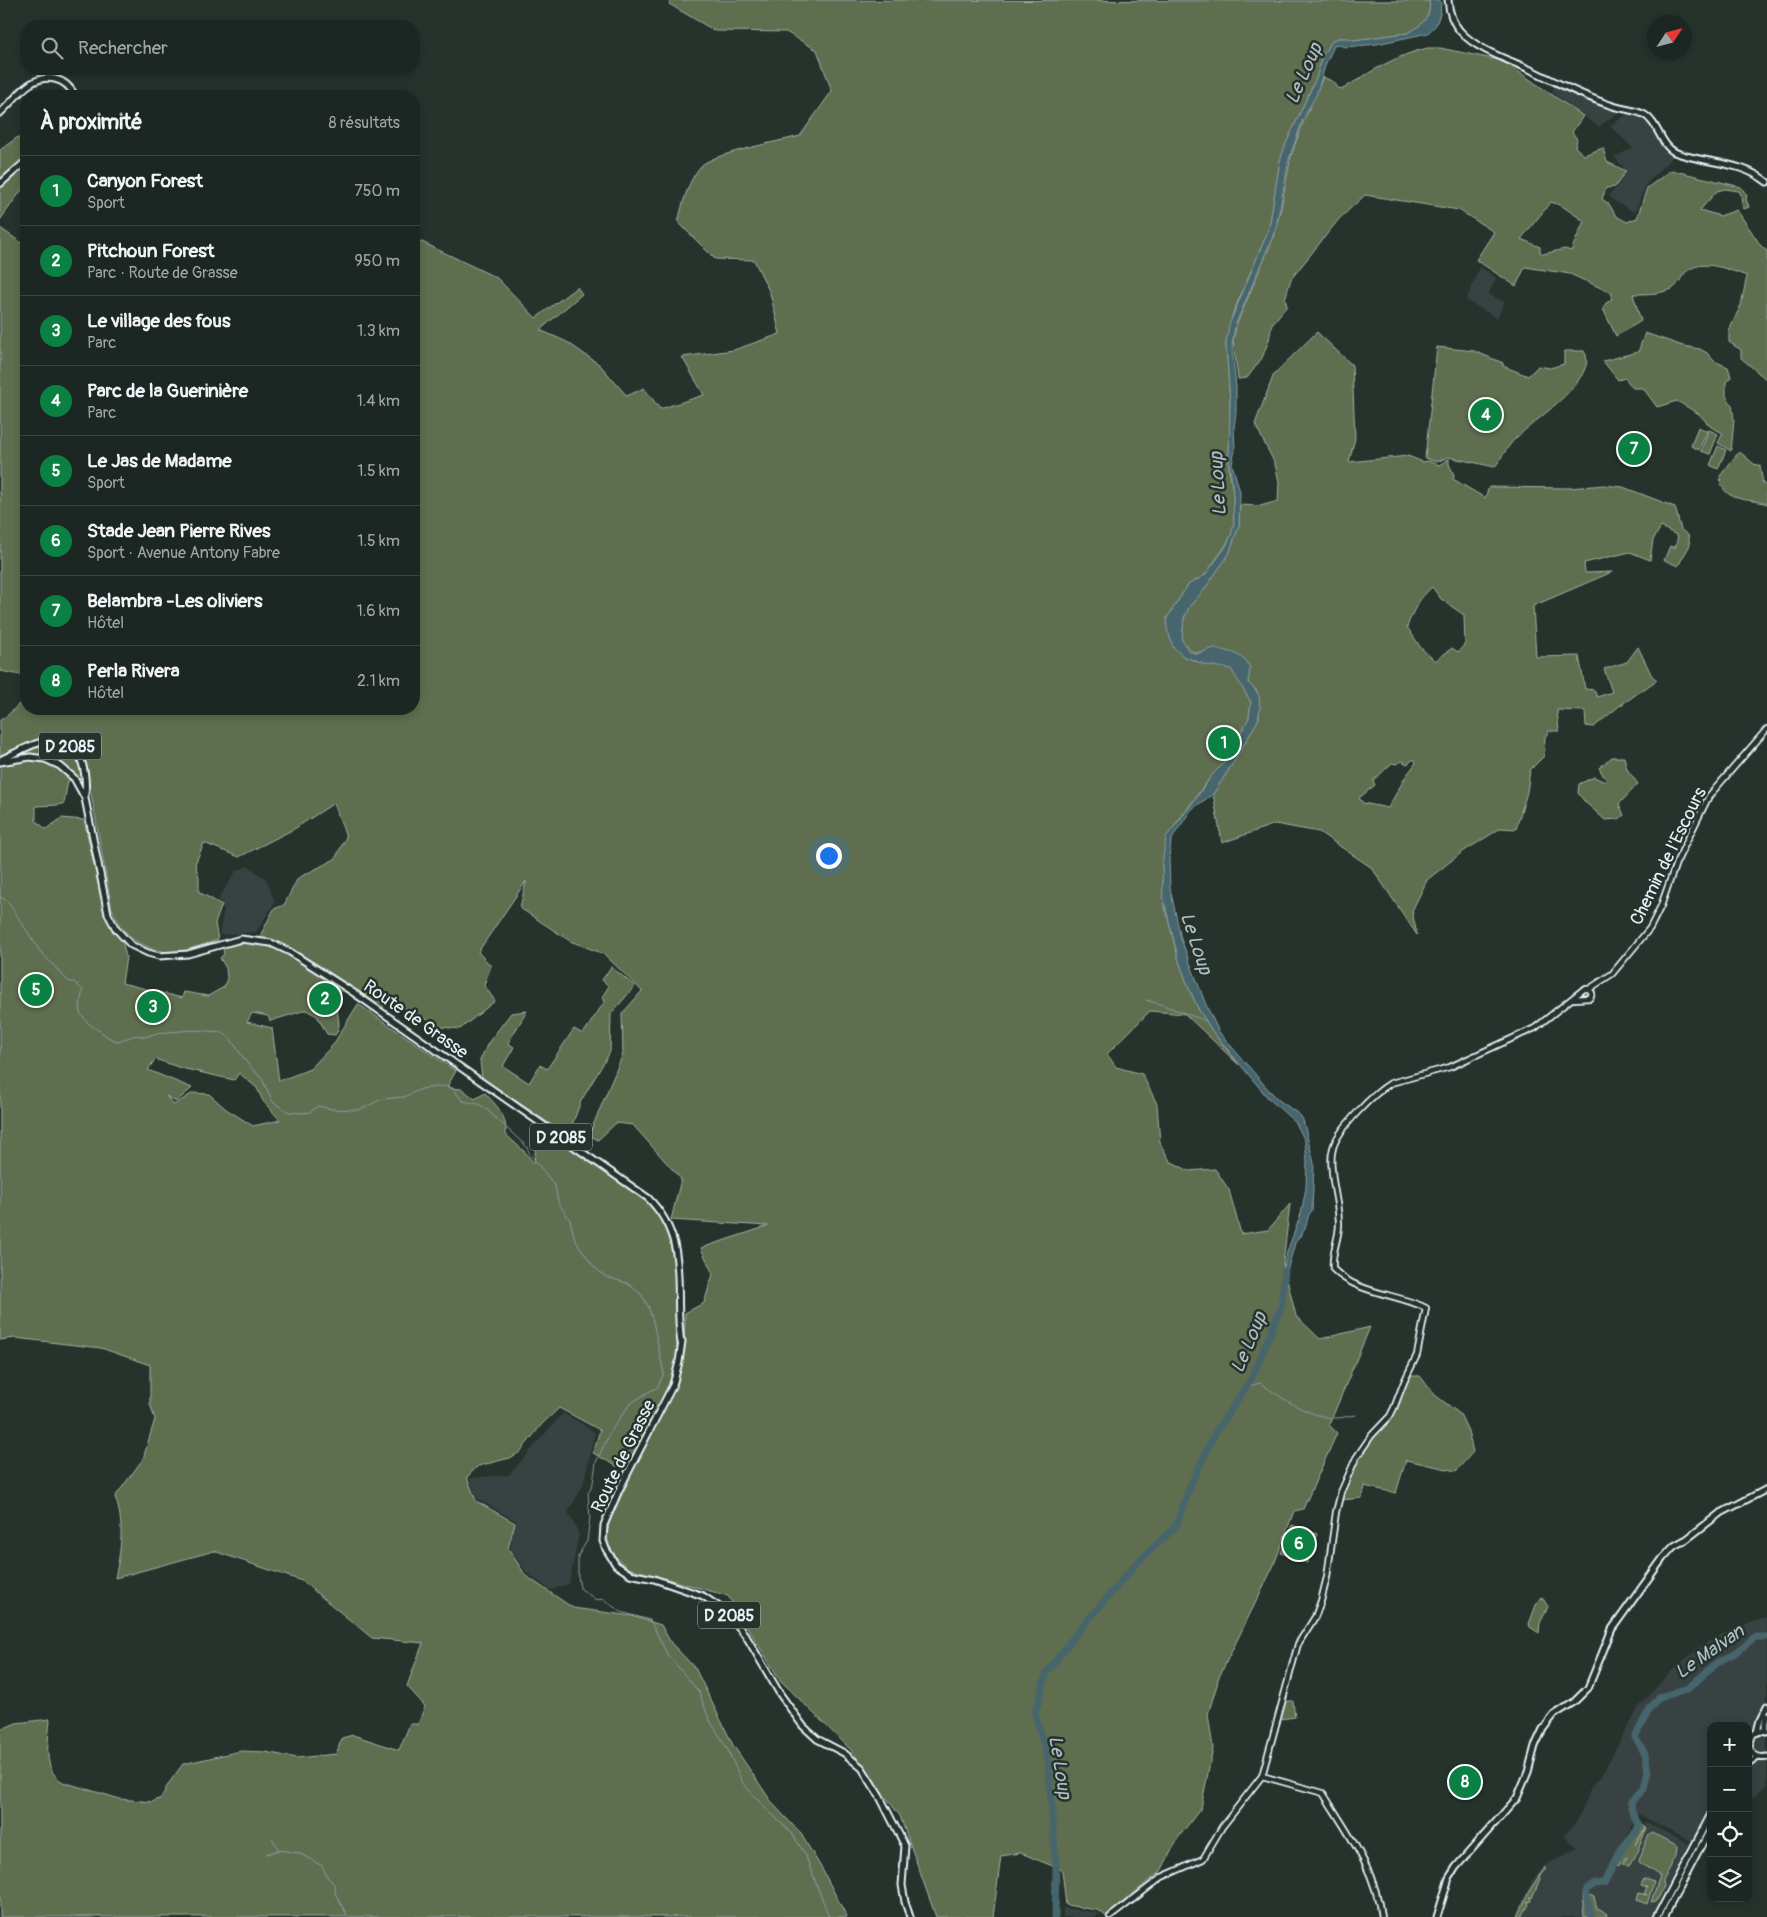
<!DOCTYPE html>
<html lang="fr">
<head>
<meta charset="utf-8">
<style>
	body { margin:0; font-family:Pangolin,sans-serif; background:#29322f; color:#f1f3f6 }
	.controls { position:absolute; right:15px; bottom:15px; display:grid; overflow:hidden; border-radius:10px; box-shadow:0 2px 8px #0003 }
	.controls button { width:45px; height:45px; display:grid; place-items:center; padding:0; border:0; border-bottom:1px solid #3a4340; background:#1c2622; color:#f1f3f6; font:25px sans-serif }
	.compass { position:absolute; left:1647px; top:15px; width:45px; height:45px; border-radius:50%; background:#1c2622; box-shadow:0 2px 8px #0003; rotate:54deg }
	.you { position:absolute; left:828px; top:855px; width:18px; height:18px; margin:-12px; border:4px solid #fff; border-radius:50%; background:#1a73e8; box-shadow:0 0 0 8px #1a73e833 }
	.badge { display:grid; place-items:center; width:32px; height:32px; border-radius:50%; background:#0b8043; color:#fff; font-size:16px; font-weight:700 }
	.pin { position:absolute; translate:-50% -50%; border:2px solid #fff; box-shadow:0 1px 5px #0006 }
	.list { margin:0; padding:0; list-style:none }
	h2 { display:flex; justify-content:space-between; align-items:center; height:65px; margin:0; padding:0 20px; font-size:21px }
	h2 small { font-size:16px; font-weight:400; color:#a0a5a5 }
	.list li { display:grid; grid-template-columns:32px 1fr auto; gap:15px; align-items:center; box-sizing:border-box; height:70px; padding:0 20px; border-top:1px solid #3a4340 }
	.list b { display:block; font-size:19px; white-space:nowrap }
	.list p { margin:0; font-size:16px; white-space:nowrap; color:#a0a5a5 }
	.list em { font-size:16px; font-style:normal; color:#a0a5a5 }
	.icon { flex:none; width:28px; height:28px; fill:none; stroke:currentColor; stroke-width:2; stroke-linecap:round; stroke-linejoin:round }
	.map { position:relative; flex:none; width:1767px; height:1917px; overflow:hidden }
	.search { position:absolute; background:#1c2622; box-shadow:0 2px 8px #0003; left:20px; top:20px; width:400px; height:55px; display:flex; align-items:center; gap:12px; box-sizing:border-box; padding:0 18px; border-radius:20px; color:#a0a5a5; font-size:19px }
	.panel { position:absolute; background:#1c2622; box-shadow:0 2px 8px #0003; left:20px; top:90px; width:400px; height:625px; border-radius:20px }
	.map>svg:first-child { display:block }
</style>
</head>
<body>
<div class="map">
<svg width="1767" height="1917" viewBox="0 0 1767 1917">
	<rect width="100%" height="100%" fill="#26332d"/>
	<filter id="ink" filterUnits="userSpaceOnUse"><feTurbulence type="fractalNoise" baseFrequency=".02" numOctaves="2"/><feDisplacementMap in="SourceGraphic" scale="10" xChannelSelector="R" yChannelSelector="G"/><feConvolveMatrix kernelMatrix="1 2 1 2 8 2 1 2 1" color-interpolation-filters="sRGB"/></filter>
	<g filter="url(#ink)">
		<path fill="#394242" d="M1556,85L1619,112L1598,127L1552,92Z
			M1629,113L1642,117L1649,124L1662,144L1674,155L1646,184L1635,212L1614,201L1609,195L1618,186L1627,171L1614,157L1633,148L1610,126Z
			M1480,267L1496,278L1488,294L1505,302L1497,318L1466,300Z
			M248,866L266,879L275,902L256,932L219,935L224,909L219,898L236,871Z
			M563,1413L595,1432L583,1485L568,1512L579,1534L569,1584L550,1590L528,1574L510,1548L516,1521L476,1498L470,1478L509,1475Z
			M1767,1617V1788L1765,1787L1748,1802V1726H1711V1834L1697,1844L1638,1814L1613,1865L1619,1868L1646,1822L1689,1844L1652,1917H1516L1532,1881L1546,1865L1578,1848L1564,1835L1576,1823L1593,1785L1601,1776L1639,1707L1669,1673L1703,1645L1729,1631Z
			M1063,1908L1097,1913L1104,1917L1097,1914L1096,1917H1063Z"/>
		<path fill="#5f6e50" stroke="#a4b0a4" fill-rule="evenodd" d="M671,0L1429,1C1432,16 1421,27 1407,33L1354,40L1347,38H1338L1332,41L1322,56L1317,76L1285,146L1280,161L1269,229L1233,313L1226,343L1230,402L1229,468L1233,493L1234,523L1231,536L1224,548L1205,575L1188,585L1167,618L1170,637L1174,647L1183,656L1206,665L1231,668L1251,702L1249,718L1223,764L1212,775L1175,825L1162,865L1165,907L1179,961L1188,986L1199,1010L1213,1032L1239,1065L1185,1014L1150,1011L1107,1054L1116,1067L1142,1074L1157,1104L1160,1143L1170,1161L1189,1171L1215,1169L1229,1190L1241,1234L1268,1230L1290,1204L1283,1263L1296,1316L1320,1339L1370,1327L1329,1425L1337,1433L1303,1509L1294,1511L1273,1567L1218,1679L1217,1685L1208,1714L1213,1748L1201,1808L1178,1838L1161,1871L1106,1916L1097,1910L1066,1905L1062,1870L1021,1853L1001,1856L993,1917H936L900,1816L851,1750L780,1680L728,1596L628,1568C609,1552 603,1541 611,1517L675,1386L684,1351L685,1313L704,1303L713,1274L701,1248L768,1226L671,1220L681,1179L633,1125L616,1123L598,1140L589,1135L623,1054L622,1014L642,991L604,954L570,941L520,908L526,881L478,952L491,966L484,985L495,1001L460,1029L442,1027L389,1000L382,1009C343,983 305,949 259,938L274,909L284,905L298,878L335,859L346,837L334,803L294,829L239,857L204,843L195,864L199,877V892L222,905L215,923L218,940L173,954L150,948L132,939L120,925L112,909L88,777L68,781L64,803L59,805L36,806V821L46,829L62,818L84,820L106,918L122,940L126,957L122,983L182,998L184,992L208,996L224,987L227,978L226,968L220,958L224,954L223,948C231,946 239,943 246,943C281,942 314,971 341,989C340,994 338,999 337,1004C336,1014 343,1026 335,1035L327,1034L317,1016L306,1010L270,1021L268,1016L252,1013L247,1022L272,1028L279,1081L310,1069L333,1045L358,1004L456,1071L448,1085L449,1088L462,1089L475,1099L485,1093C496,1105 506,1114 506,1131L504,1133L525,1152L534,1163L537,1136L561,1139L648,1201L664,1222L674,1252L676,1276L677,1355L673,1372L665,1394L629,1465L618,1467L593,1453L600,1430L559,1408L542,1424L520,1452L510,1458L478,1466L467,1477L476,1501L515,1523L508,1548L526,1576L573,1608L632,1616L661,1625L671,1643L695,1668L733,1745L773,1804L801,1834L822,1869L847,1917H0V1730L16,1723L50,1719C49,1740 41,1770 63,1782L120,1799L152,1802L161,1798L169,1783L183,1764L241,1751L265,1752L297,1758L336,1754L342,1738L353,1735L399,1750L410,1724H418L425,1706L407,1686L423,1643L372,1638L302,1581L214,1551L115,1578C121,1551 125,1523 115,1497L143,1459L155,1419L150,1404V1365L101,1348L15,1338L0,1340V720L8,715L26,697V709H414V243L422,242L497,278L536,318L577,287L582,294L540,330L567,342L600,365L627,396L644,388L660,409L704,395L682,357L734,350L780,334L770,293L754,260L715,259L678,222C683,203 687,182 701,166C711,154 781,141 800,136L832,91L817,50L786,32L715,31L669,4ZM155,1059L181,1068L234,1080L239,1073L257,1088L263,1101L280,1120L253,1126L226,1109L209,1094L193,1093L174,1105L166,1096L176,1102L192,1088L148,1070Z
			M1428,48H1440L1503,61L1583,116L1572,132L1577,139L1575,147L1584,155L1603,148L1607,162L1626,171L1615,187L1606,188L1602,199L1609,204L1616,216L1627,222L1637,218L1647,188L1671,170L1741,187L1747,196L1746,199L1749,207L1744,209C1740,203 1743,197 1739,191L1725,189L1717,191L1700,210L1720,216L1737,210L1761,246L1767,251V380L1741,358V350L1729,342V331L1741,305L1747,276C1729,270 1704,258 1687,271C1681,276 1679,285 1672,289C1660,294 1646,294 1633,294L1641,321L1616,336L1603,309L1606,303L1611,300L1612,293L1570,274L1525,267L1516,286L1476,260L1494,232L1459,210L1365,195L1339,219L1291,279L1285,299L1287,306L1272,324L1269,340L1262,358L1247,378L1238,379L1233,340L1237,323L1272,241L1281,208L1291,156L1302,125L1323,77L1334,82L1338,88L1343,89C1368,73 1398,54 1428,48ZM1551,202L1562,206L1584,221L1571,251L1565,249L1543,254L1540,252V247L1521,239Z
			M18,137L26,146V184L0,220V150Z
			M0,228L26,246V682L21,675L0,671Z
			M1317,332L1352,365L1355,438L1349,462L1408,456L1423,462L1428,461L1439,465L1449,459V464L1454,475L1453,479L1485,498L1489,487L1570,488L1604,485L1623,487L1675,507L1681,530L1688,535L1690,545L1678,566L1664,560L1670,546L1675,548L1678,536L1661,527L1653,540L1650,560L1630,552L1584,563L1585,573L1612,572L1533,606L1536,657L1579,656L1585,689L1594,690L1597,697L1612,692L1604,669L1627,662L1638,647L1652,676L1657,680L1618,707L1594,727L1586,726L1585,711L1557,710L1559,731H1549L1545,737L1544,756L1530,770L1527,792L1516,829L1501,828L1461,853L1427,880L1412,911L1417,935L1372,868L1319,832L1275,824L1222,843L1213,794L1235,760L1258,720L1259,716L1257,691L1248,683V678L1205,651C1193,655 1189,650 1182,640L1184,618L1189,607L1204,590L1229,554L1239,525L1240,505L1260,506L1278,501L1279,482L1275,464L1255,424L1274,374ZM1432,587L1441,599L1464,615L1465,644L1458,652L1452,648L1435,661L1421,648L1407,627C1413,610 1419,599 1432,587ZM1414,759L1416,763L1406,776L1388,808L1363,803L1359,798L1375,785L1373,781L1392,763L1397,764L1402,761L1407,764Z
			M1645,333L1683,346L1700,349L1707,353L1714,361L1728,367L1731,377L1726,382V396L1732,405L1734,420L1731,451L1718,443L1723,433L1711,427L1699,414L1677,401L1657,407L1643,388H1633L1625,378L1618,380L1603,361L1638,352Z
			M1437,347L1474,351L1503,363V366L1528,376L1538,366L1550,368L1564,364V351H1584C1601,377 1532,422 1516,438C1507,447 1502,457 1495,467L1448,457L1437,462L1425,458Z
			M1698,427L1707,431L1699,450L1691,446Z
			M1709,430L1718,434L1710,454L1701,451Z
			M1718,446L1726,450L1718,469L1710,465Z
			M1738,453H1741L1754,464L1760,466L1763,484L1767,485V504C1749,498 1721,503 1720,476Z
			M1612,757H1624L1627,769L1638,784L1619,804L1624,815L1619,819L1605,820L1585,802L1578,793L1579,784L1594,777L1605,782L1606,780L1599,768Z
			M611,967L635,986L611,1014L610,1052L581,1101L568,1136L482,1078L480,1060L488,1043L511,1013L527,1011L508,1043L514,1047L503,1066L529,1083L540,1065L547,1069L574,1029L583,1034L605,1001L602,997L609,986L602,980Z
			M1411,1376H1420L1435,1395L1460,1414L1468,1431L1473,1452L1456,1471L1406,1460L1396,1493L1364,1486L1362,1498L1341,1500L1354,1464L1373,1431L1397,1407L1404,1386Z
			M1292,1525L1317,1534L1307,1563L1281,1553Z
			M1542,1597L1548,1607L1540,1623L1539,1633L1530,1627L1529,1624L1536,1605Z
			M1285,1701H1293L1295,1717L1281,1719Z
			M1640,1823L1646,1829L1635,1844L1644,1831H1646L1631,1863L1629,1866L1622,1865L1628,1857L1621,1863L1619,1867L1615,1865L1626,1845L1638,1829Z
			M1653,1833L1677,1846L1676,1856L1663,1881L1664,1886L1656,1901L1651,1902L1660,1876L1640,1863L1638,1859L1649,1835Z
			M1545,1867L1547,1869L1542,1874L1532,1898L1529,1897L1531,1900L1530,1902L1527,1901L1529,1904L1522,1917H1518L1529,1891Z
			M1644,1879L1654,1882L1647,1904L1636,1900L1638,1893L1647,1895L1644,1894L1647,1887L1641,1885Z
			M1582,1892L1594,1897L1597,1908L1607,1914L1606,1917H1584Z"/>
		<path fill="#46656c" stroke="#879da4" d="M1429,0H1440L1441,4L1440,14L1436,25L1428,33L1377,44L1346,47L1335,44L1326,63L1316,96L1304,116L1289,159L1276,228L1235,326L1232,346L1236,387V413L1234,427L1235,450L1232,464L1240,492L1239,525L1229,554L1204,590L1189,607L1184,618L1182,640L1189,651L1196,654L1214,648L1234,653L1245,659L1250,668L1248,683L1253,687L1259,696L1260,708L1258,720L1235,760L1213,794L1192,809L1174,835L1171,842L1169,859L1170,888L1181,939L1206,1005L1219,1032L1267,1088L1280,1101L1300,1115L1303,1120L1314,1163L1312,1211L1309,1214L1305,1229L1295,1243L1285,1278H1282L1287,1252L1301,1214L1306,1188L1307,1161L1305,1141L1296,1123L1268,1098L1213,1032L1199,1010L1188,986L1179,961L1163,897L1162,865L1166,837L1195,800L1212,775L1223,764L1249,718L1251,702L1231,669L1206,665L1183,656L1173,647L1170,637L1167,629V618L1188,585L1205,575L1225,548L1231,536L1234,523L1233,493L1229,458L1230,402L1226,343L1229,325L1269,229L1280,161L1285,146L1317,76L1322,56L1332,41L1338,38H1347L1354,40L1407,33C1421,27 1433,15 1429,0Z"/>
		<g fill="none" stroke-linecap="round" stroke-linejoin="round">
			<path stroke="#879da4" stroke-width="1" d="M0,897L4,899L10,905L40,951L69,982H74L83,990L81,998L80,1013L88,1023L111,1039L118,1041L137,1035L145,1037L157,1033L193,1030L222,1032L230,1038L247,1063L262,1079L273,1102L277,1105L289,1112L301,1113L310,1112L318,1106L331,1109L359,1110L382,1099L404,1097L421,1089L446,1086L452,1088L463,1101L478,1104L485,1108L526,1146L530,1154L555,1186L558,1202L570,1220L575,1240L594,1267L606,1277L627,1283L641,1294L648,1306L653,1321L662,1365L664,1373L657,1388L650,1391L630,1404L612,1429L596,1462L593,1483L588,1493L590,1517L587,1541L578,1556V1576L580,1588L596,1600L603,1599L621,1612L650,1620L667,1654L699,1692L709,1719L727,1748L742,1782L766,1809L792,1833L805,1854L829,1917
				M1146,1000L1160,1004L1206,1021
				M1246,1387L1260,1383C1282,1398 1308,1417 1336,1418C1342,1418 1349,1416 1356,1415
				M272,1838L279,1850
				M266,1854L279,1850L299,1853L322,1866L328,1878L334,1884L336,1895L348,1917"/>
			<path stroke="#46656c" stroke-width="7" d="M1055,1917L1056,1866L1048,1759L1035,1714L1047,1672L1080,1629L1134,1566L1176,1526L1191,1484L1215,1433L1252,1378L1281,1307L1285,1271
				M1592,1917L1585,1893L1587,1889L1595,1884L1604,1883L1623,1847L1637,1830L1639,1825L1633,1815L1631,1807L1632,1801L1644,1789L1648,1771L1645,1754L1635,1737L1649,1710L1659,1697L1686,1690L1718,1662L1737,1652L1755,1637H1767"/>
			<g stroke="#e8f1f8" stroke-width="8">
				<path id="minor" d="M1574,999L1590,998L1592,993L1589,989
					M1262,1776L1323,1793C1347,1832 1376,1870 1381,1917
					M1110,1917L1162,1877L1203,1859L1222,1827L1262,1776L1298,1644L1315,1617L1321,1601L1327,1577L1336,1512L1341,1492L1356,1458L1371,1436L1390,1416L1394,1408L1404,1382L1417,1355L1426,1308C1396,1293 1357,1294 1333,1269C1331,1252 1339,1240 1339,1224C1339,1206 1333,1188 1332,1171C1331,1163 1331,1155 1333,1148C1338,1129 1374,1093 1391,1083L1450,1067L1535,1028L1584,989H1589L1612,974L1650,928L1661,906L1676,863L1709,796L1767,729"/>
			</g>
			<g stroke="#e8f1f8" stroke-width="9">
				<path id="major" d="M1448,0C1449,12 1452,22 1460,31C1477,50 1507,59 1529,69C1556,82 1582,96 1610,105C1620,109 1632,109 1643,114C1659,122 1660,147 1677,153C1708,164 1741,161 1767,182
					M0,113C16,99 30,73 55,79C64,81 71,88 75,96
					M0,184L26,161
					M2,759C18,752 36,741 53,740C83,738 87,776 85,797
					M0,762L30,757L45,759L60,766L74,778L85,798L108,914L116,929L131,945L148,953L159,956L188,954L241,939L271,943L290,952L354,993L648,1198C691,1241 673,1290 681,1343
					M682,1341L679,1362L673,1385L619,1490L604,1525L603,1541L606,1549L616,1565L630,1574L654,1579L703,1596L727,1612L746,1636L780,1694L803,1726L817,1739L844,1753L862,1768L880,1797L905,1846L902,1885L905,1902L910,1917
					M1683,1542L1719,1514L1767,1489
					M1765,1731V1722L1767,1716
					M1757,1732L1760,1720L1767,1706
					M1767,1732L1761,1731L1753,1734L1749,1745C1751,1755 1757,1759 1767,1757
					M1748,1764L1758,1757
					M1437,1917L1449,1878L1456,1867L1517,1798L1528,1772L1535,1746L1543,1729L1554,1715L1574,1702L1588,1688L1612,1629L1663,1558L1674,1546L1685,1540
					M1657,1917L1711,1814
					M1664,1917L1711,1828"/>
			</g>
			<use href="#minor" stroke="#26332d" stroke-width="4.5"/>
			<use href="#major" stroke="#26332d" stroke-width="5"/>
		</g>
	</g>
	<g text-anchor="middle" stroke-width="5" stroke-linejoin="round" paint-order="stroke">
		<g fill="#26332d" stroke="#aeb8bb" stroke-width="1">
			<rect x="39" y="732.5" width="62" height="27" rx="4"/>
			<rect x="530" y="1123.5" width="62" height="27" rx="4"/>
			<rect x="698" y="1601.5" width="62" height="27" rx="4"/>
		</g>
		<g font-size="16" font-weight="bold" fill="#e8f1f8">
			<text x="70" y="752">D 2085</text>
			<text x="561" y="1143">D 2085</text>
			<text x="729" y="1621">D 2085</text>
		</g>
		<g font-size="18" fill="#e8f1f8" stroke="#26332d">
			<text transform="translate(1668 856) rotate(-64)" y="6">Chemin de l'Escours</text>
			<text transform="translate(416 1019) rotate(35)" y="6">Route de Grasse</text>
			<text transform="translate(623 1456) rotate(-64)" y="6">Route de Grasse</text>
		</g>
		<g font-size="19" font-style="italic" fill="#afc0c7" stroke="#26332d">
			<text transform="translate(1303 73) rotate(-66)" y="7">Le Loup</text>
			<text transform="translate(1217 484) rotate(-93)" y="7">Le Loup</text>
			<text transform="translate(1197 943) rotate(72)" y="7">Le Loup</text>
			<text transform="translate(1248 1342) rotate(-67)" y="7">Le Loup</text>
			<text transform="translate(1709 1651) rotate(-35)" y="7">Le Malvan</text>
			<text transform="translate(1061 1767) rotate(81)" y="7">Le Loup</text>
		</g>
	</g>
</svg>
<div class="controls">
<button>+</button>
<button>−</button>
<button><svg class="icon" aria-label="locate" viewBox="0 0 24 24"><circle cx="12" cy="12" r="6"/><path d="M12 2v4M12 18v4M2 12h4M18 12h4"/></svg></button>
<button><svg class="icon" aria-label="layers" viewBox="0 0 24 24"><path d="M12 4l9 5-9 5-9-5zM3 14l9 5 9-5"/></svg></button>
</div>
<svg class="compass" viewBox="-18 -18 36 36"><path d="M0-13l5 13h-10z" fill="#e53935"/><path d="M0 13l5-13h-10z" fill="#a0a5a5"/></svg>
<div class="you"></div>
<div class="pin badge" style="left:1224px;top:743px">1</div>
<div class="pin badge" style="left:325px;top:999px">2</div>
<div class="pin badge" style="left:153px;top:1007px">3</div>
<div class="pin badge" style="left:1486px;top:415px">4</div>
<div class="pin badge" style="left:36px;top:990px">5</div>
<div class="pin badge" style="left:1299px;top:1544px">6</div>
<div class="pin badge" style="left:1634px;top:449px">7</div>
<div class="pin badge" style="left:1465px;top:1782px">8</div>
<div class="search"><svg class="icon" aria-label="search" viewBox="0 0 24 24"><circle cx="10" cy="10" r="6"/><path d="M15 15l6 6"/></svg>Rechercher</div>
<section class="panel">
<h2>À proximité<small>8 résultats</small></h2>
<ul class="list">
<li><span class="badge">1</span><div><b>Canyon Forest</b><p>Sport</p></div><em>750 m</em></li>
<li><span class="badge">2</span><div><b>Pitchoun Forest</b><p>Parc · Route de Grasse</p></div><em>950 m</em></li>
<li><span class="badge">3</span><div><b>Le village des fous</b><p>Parc</p></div><em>1.3 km</em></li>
<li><span class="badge">4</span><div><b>Parc de la Guerinière</b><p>Parc</p></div><em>1.4 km</em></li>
<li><span class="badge">5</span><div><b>Le Jas de Madame</b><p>Sport</p></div><em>1.5 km</em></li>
<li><span class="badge">6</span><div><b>Stade Jean Pierre Rives</b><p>Sport · Avenue Antony Fabre</p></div><em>1.5 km</em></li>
<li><span class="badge">7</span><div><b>Belambra -Les oliviers</b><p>Hôtel</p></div><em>1.6 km</em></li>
<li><span class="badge">8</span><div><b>Perla Rivera</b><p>Hôtel</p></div><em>2.1 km</em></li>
</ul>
</section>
</div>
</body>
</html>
